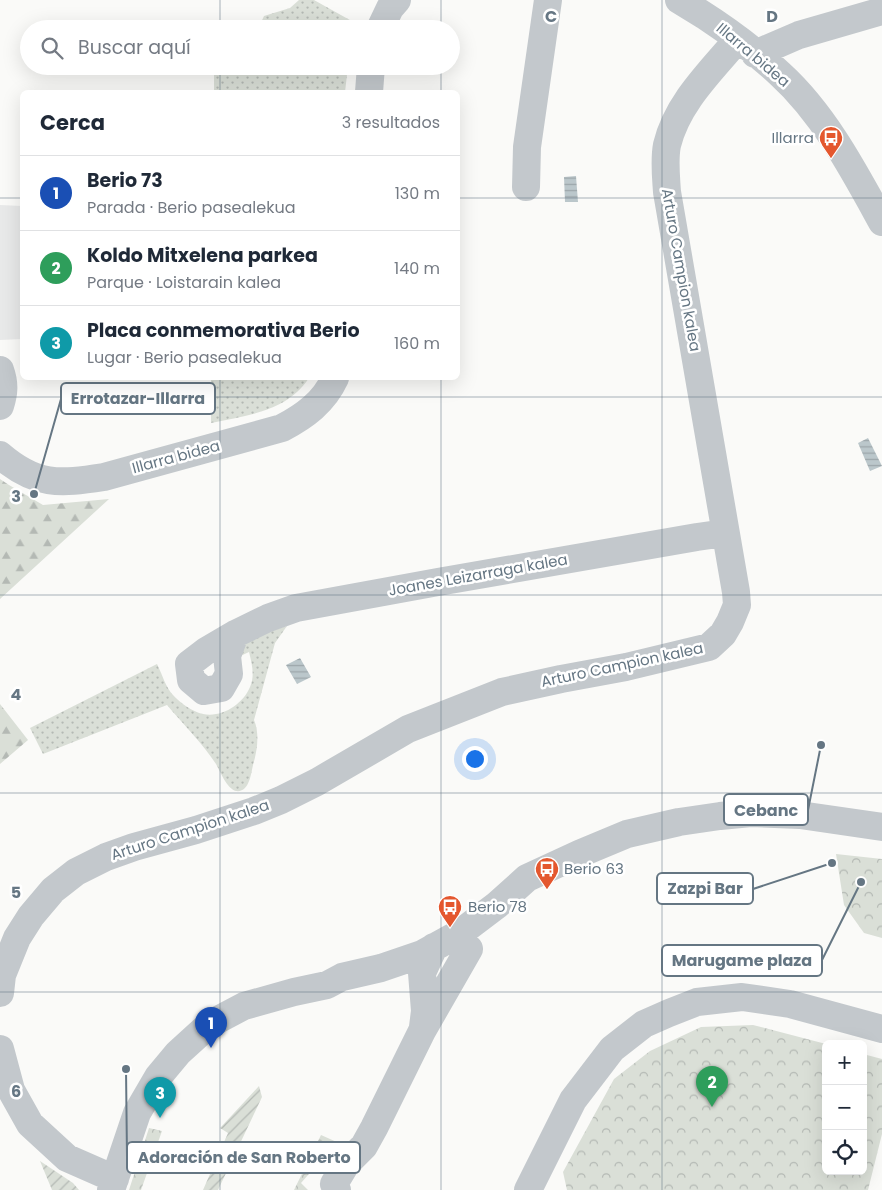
<!DOCTYPE html>
<html lang="es">
<head>
<meta charset="utf-8">
<style>
	body { margin:0; font-family:Poppins,sans-serif; background:#f2f2f3; color:#1f2937 }
	.controls { position:absolute; right:15px; bottom:15px; display:grid; overflow:hidden; border-radius:8px; box-shadow:0 5px 20px #0002 }
	.controls button { width:45px; height:45px; display:grid; place-items:center; padding:0; border:0; border-bottom:1px solid #e0e1e3; background:#fff; color:#1f2937; font:25px sans-serif }
	.you { position:absolute; left:474px; top:758px; width:18px; height:18px; margin:-12px; border:4px solid #fff; border-radius:50%; background:#1a73e8; box-shadow:0 0 0 8px #1a73e833 }
	.badge { display:grid; place-items:center; width:32px; height:32px; border-radius:50%; background:#2563eb; color:#fff; font-size:16px; font-weight:700 }
	.pin { position:absolute; translate:-50% -41px; filter:drop-shadow(0 1px 2px #0008) }
	.pin::after { content:''; position:absolute; top:26px; width:18px; height:15px; background:inherit; clip-path:polygon(0 0,100% 0,50% 100%) }
	.list { margin:0; padding:0; list-style:none }
	h2 { display:flex; justify-content:space-between; align-items:center; height:65px; margin:0; padding:0 20px; font-size:21px }
	h2 small { font-size:16px; font-weight:400; color:#747a83 }
	.list li { display:grid; grid-template-columns:32px 1fr auto; gap:15px; align-items:center; box-sizing:border-box; height:75px; padding:0 20px; border-top:1px solid #e0e1e3 }
	.list b { display:block; font-size:19px; white-space:nowrap }
	.list p { margin:0; font-size:16px; white-space:nowrap; color:#747a83 }
	.list em { font-size:16px; font-style:normal; color:#747a83 }
	.icon { flex:none; width:28px; height:28px; fill:none; stroke:currentColor; stroke-width:2; stroke-linecap:round; stroke-linejoin:round }
	.map { position:relative; flex:none; width:882px; height:1190px; overflow:hidden }
	.search { position:absolute; background:#fff; box-shadow:0 5px 20px #0002; left:20px; top:20px; width:440px; height:55px; display:flex; align-items:center; gap:12px; box-sizing:border-box; padding:0 18px; border-radius:28px; color:#747a83; font-size:19px }
	.panel { position:absolute; background:#fff; box-shadow:0 5px 20px #0002; left:20px; top:90px; width:440px; height:290px; border-radius:8px }
	.map>svg:first-child { display:block }
</style>
</head>
<body>
<div class="map">
<svg width="882" height="1190" viewBox="0 0 882 1190">
	<defs>
		<pattern id="grass-dots" width="8" height="8" patternUnits="userSpaceOnUse" patternTransform="scale(1.25)"><rect width="8" height="8" fill="#dadfd7"/><path d="M2 2h.1M6 6h.1" fill="none" stroke="#b4b9b4" stroke-width="1.8" stroke-linecap="round"/></pattern>
		<pattern id="forest-firs" width="22" height="20" patternUnits="userSpaceOnUse" patternTransform="scale(1.25)"><rect width="22" height="20" fill="#dadfd7"/><path d="M5 1l3.5 6h-7zM16 11l3.5 6h-7z" fill="#b4b9b4"/></pattern>
		<pattern id="park-crowns" width="20" height="18" patternUnits="userSpaceOnUse" patternTransform="scale(1.25)"><rect width="20" height="18" fill="#dadfd7"/><path d="M2 6a3 3 0 1 1 6 0M12 15a3 3 0 1 1 6 0" fill="none" stroke="#b4b9b4"/></pattern>
		<pattern id="garden-furrows" width="10" height="10" patternUnits="userSpaceOnUse" patternTransform="scale(1.25)"><rect width="10" height="10" fill="#dadfd7"/><path d="M-1 1l2-2M0 10L10 0M9 11l2-2" fill="none" stroke="#b4b9b4"/></pattern>
		<pattern id="water-rules" width="6" height="5" patternUnits="userSpaceOnUse" patternTransform="scale(1.25)"><rect width="6" height="5" fill="#bbc7cb"/><path d="M0 2.5h6" fill="none" stroke="#9ca6aa"/></pattern>
	</defs>
	<rect width="100%" height="100%" fill="#fafaf8"/>
	<path fill="#e8e9e9" d="M0,205L22,206V339L0,340Z"/>
	<path fill="url(#grass-dots)" d="M299,0H314L357,24L356,29H258L264,16L290,8Z
		M239,66H348L345,92H214V73Z
		M211,378H309C286,412 248,415 211,423Z
		M287,626L275,643L254,720C260,734 257,751 253,765C251,774 249,793 236,791C227,789 220,771 216,764C202,743 183,724 167,705L43,754L30,728L157,664C162,674 166,688 173,695C180,703 193,712 203,714C222,718 243,704 250,687C255,676 252,664 249,652L236,658L243,639Z"/>
	<path fill="url(#forest-firs)" d="M0,479L9,485L43,505L109,499L0,599Z
		M0,704L28,740L0,764Z"/>
	<path fill="url(#park-crowns)" d="M836,854L882,859V938L864,933L844,905Z
		M753,1025L826,1044V1171H863V1054L882,1059V1134L868,1190H567L563,1172L614,1079L650,1051L701,1027Z
		M149,1128L162,1131L141,1190H129Z
		M321,1135L348,1147L340,1156L329,1151L301,1183L308,1190H294Z"/>
	<path fill="url(#garden-furrows)" d="M259,1086L262,1097L218,1190H203L228,1133L220,1128Z
		M40,1161L73,1183L79,1190H52Z"/>
	<path fill="url(#water-rules)" d="M576,176L578,202H565L564,177Z
		M868,438L882,466L870,471L858,443Z
		M300,658L311,677L297,684L286,665Z"/>
	<g fill="none" stroke-linecap="round" stroke-linejoin="round">
		<path stroke="#c3c8cc" stroke-width="28" d="M679,0C715,21 750,46 780,74C824,114 854,171 882,222
			M380,29L390,8L397,0
			M755,54L799,35L882,11
			M369,92L371,66
			M526,187L527,147L548,0
			M0,370C5,384 4,393 0,406
			M0,455C36,486 59,484 104,477L282,428C305,416 324,402 335,378
			M235,634L227,656L229,674L221,688L204,691L191,680L189,664L206,651L235,634L268,618L296,608L438,582L697,537L725,533
			M0,993L2,975L17,938L31,916L53,890L76,872L106,857L134,847L196,830L254,811L281,800L317,782L408,729L502,692L561,679L626,667L709,647L723,634L730,622L737,605L736,592L667,192C666,176 664,160 667,145C677,103 711,71 738,39
			M423,1027L425,1011L422,973L434,947
			M0,1049L11,1090L30,1124L67,1158L115,1179
			M111,1190L137,1113L158,1077L178,1053L210,1024L244,1006L294,992L327,985L342,977L381,968L422,954L460,933L497,905L527,878L579,854L627,834L679,822L720,816L751,813L800,815L882,827
			M337,1190L334,1184L346,1164L364,1146L374,1128L422,1031L469,949
			M528,1190L573,1100L612,1049L644,1024L669,1013L697,1002L742,997L790,1004L882,1029"/>
	</g>
	<path fill="none" stroke="#657683" stroke-width="1" stroke-opacity="0.55" d="M220,0V29M441,0V29M662,0V1190M220,66V92M441,66V92M0,198H22M458,198H882M220,378V1190M441,378V1190M0,397H882M0,595H882M0,793H882M0,992H882"/>
	<defs>
		<g id="bus-pin" transform="scale(1.25)"><path d="M0 17L-7.5 6A9.5 9.5 0 1 1 7.5 6Z" fill="#e4572e" stroke="#fff"/><path d="M-5-6H5V4H4V6H2V4H-2V6H-4V4H-5ZM-3.5-4V0h7V-4ZM-3.5 1.2v1.5H-2V1.2ZM2 1.2v1.5H3.5V1.2Z" fill="#fff"/></g>
	</defs>
	<g fill-rule="evenodd">
		<use href="#bus-pin" x="831" y="138"/>
		<use href="#bus-pin" x="547" y="869"/>
		<use href="#bus-pin" x="450" y="907"/>
	</g>
	<g text-anchor="middle" stroke-width="5" stroke-linejoin="round" paint-order="stroke">
		<g font-size="15" fill="#657683" stroke="#fff">
			<text transform="translate(753 55) rotate(40)" y="5">Illarra bidea</text>
			<text transform="translate(681 270) rotate(80)" y="5">Arturo Campion kalea</text>
			<text transform="translate(176 457) rotate(-15)" y="5">Illarra bidea</text>
			<text transform="translate(478 575) rotate(-10)" y="5">Joanes Leizarraga kalea</text>
			<text transform="translate(622 665) rotate(-12)" y="5">Arturo Campion kalea</text>
			<text transform="translate(190 830) rotate(-18)" y="5">Arturo Campion kalea</text>
		</g>
		<g font-size="15" fill="#657683" stroke="#fff" text-anchor="start">
			<text x="814" y="143" text-anchor="end">Illarra</text>
			<text x="564" y="874">Berio 63</text>
			<text x="468" y="912">Berio 78</text>
		</g>
	</g>
	<g font-size="16" text-anchor="middle" font-weight="bold" fill="#657683" stroke="#fff" stroke-width="5" stroke-linejoin="round" paint-order="stroke">
		<text x="551" y="22">C</text>
		<text x="772" y="22">D</text>
		<text x="16" y="502">3</text>
		<text x="16" y="700">4</text>
		<text x="16" y="898">5</text>
		<text x="16" y="1097">6</text>
	</g>
	<path fill="none" stroke="#657683" stroke-width="2" d="M34 494L61 399M821 745L808 810M832 863L753 889M861 882L822 960M126 1069L127 1157"/>
	<g fill="#657683" stroke="#fff" stroke-width="2">
		<circle cx="34" cy="494" r="5"/>
		<circle cx="821" cy="745" r="5"/>
		<circle cx="832" cy="863" r="5"/>
		<circle cx="861" cy="882" r="5"/>
		<circle cx="126" cy="1069" r="5"/>
	</g>
	<g fill="#fff" stroke="#657683" stroke-width="2">
		<rect x="61" y="383" width="154" height="31" rx="5"/>
		<rect x="724" y="794" width="84" height="31" rx="5"/>
		<rect x="657" y="873" width="96" height="31" rx="5"/>
		<rect x="662" y="945" width="160" height="31" rx="5"/>
		<rect x="127" y="1142" width="233" height="31" rx="5"/>
	</g>
	<g font-size="16" text-anchor="middle" font-weight="bold" fill="#657683">
		<text x="138" y="404">Errotazar-Illarra</text>
		<text x="766" y="816">Cebanc</text>
		<text x="705" y="894">Zazpi Bar</text>
		<text x="742" y="966">Marugame plaza</text>
		<text x="244" y="1163">Adoración de San Roberto</text>
	</g>
</svg>
<div class="controls">
<button>+</button>
<button>−</button>
<button><svg class="icon" aria-label="locate" viewBox="0 0 24 24"><circle cx="12" cy="12" r="6"/><path d="M12 2v4M12 18v4M2 12h4M18 12h4"/></svg></button>
</div>
<div class="you"></div>
<div class="pin badge" style="left:211px;top:1048px;background:#1a4fb4">1</div>
<div class="pin badge" style="left:712px;top:1107px;background:#2e9e5b">2</div>
<div class="pin badge" style="left:160px;top:1118px;background:#0f9aa8">3</div>
<div class="search"><svg class="icon" aria-label="search" viewBox="0 0 24 24"><circle cx="10" cy="10" r="6"/><path d="M15 15l6 6"/></svg>Buscar aquí</div>
<section class="panel">
<h2>Cerca<small>3 resultados</small></h2>
<ul class="list">
<li><span class="badge" style="background:#1a4fb4">1</span><div><b>Berio 73</b><p>Parada · Berio pasealekua</p></div><em>130 m</em></li>
<li><span class="badge" style="background:#2e9e5b">2</span><div><b>Koldo Mitxelena parkea</b><p>Parque · Loistarain kalea</p></div><em>140 m</em></li>
<li><span class="badge" style="background:#0f9aa8">3</span><div><b>Placa conmemorativa Berio</b><p>Lugar · Berio pasealekua</p></div><em>160 m</em></li>
</ul>
</section>
</div>
</body>
</html>
